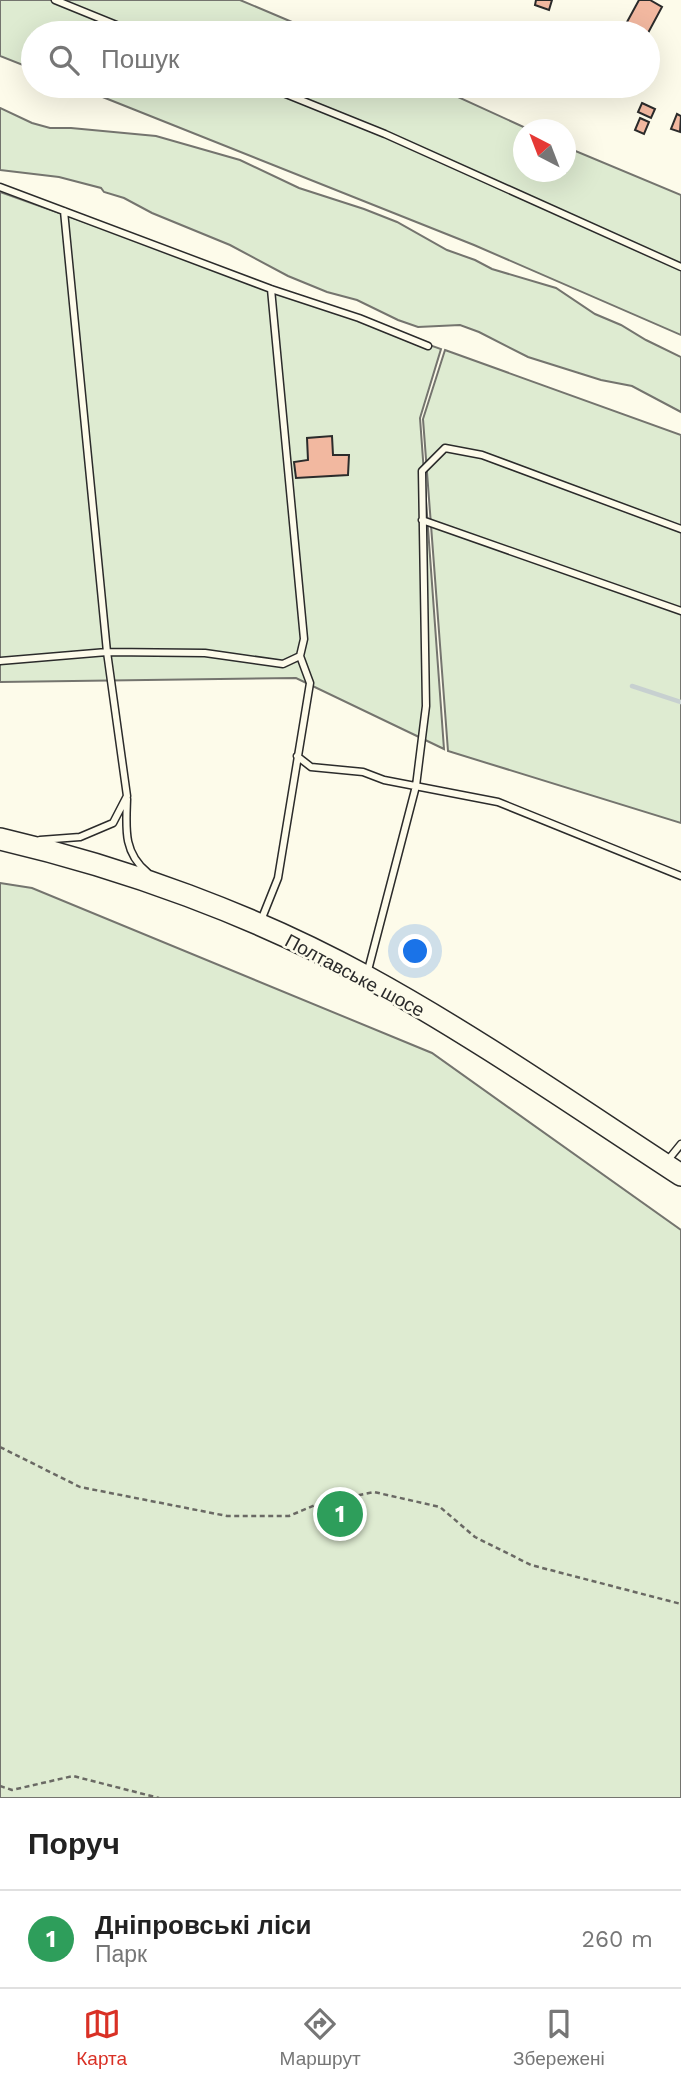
<!DOCTYPE html>
<html lang="uk">
<head>
<meta charset="utf-8">
<style>
	body { margin:0; font-family:"Work Sans",sans-serif; background:#f6f6f6; color:#222 }
	.compass { position:absolute; left:513px; top:119px; width:63px; height:63px; border-radius:50%; background:#fff; box-shadow:0 7px 28px #0002; rotate:318deg }
	.you { position:absolute; left:416px; top:952px; width:24px; height:24px; margin:-18px; border:5px solid #fff; border-radius:50%; background:#1a73e8; box-shadow:0 0 0 10px #1a73e833 }
	.badge { display:grid; place-items:center; width:46px; height:46px; border-radius:50%; background:#d93025; color:#fff; font-size:23px; font-weight:700 }
	.pin { position:absolute; translate:-50% -50%; border:4px solid #fff; box-shadow:0 2px 7px #0006 }
	.list { margin:0; padding:0; list-style:none }
	h2 { display:flex; justify-content:space-between; align-items:center; height:91px; margin:0; padding:0 28px; font-size:30px }
	h2 small { font-size:23px; font-weight:400; color:#767676 }
	.list li { display:grid; grid-template-columns:46px 1fr auto; gap:21px; align-items:center; box-sizing:border-box; height:98px; padding:0 28px; border-top:2px solid #e0e0e0 }
	.list b { display:block; font-size:26px; white-space:nowrap }
	.list p { margin:0; font-size:23px; white-space:nowrap; color:#767676 }
	.list em { font-size:23px; font-style:normal; color:#767676 }
	.icon { flex:none; width:38px; height:38px; fill:none; stroke:currentColor; stroke-width:2; stroke-linecap:round; stroke-linejoin:round }
	.map { position:relative; flex:none; width:681px; height:1798px; overflow:hidden }
	.search { position:absolute; background:#fff; box-shadow:0 7px 28px #0002; left:21px; right:21px; top:21px; height:77px; display:flex; align-items:center; gap:18px; box-sizing:border-box; padding:0 24px; border-radius:38px; color:#767676; font-size:26px }
	.sheet { height:189px; background:#fff }
	nav { display:flex; justify-content:space-around; align-items:center; box-sizing:border-box; height:98px; border-top:2px solid #e0e0e0; background:#fff; font-size:19px; color:#767676 }
	nav a { display:grid; justify-items:center; gap:4px }
	nav .on { color:#d93025 }
	.map>svg:first-child { display:block }
</style>
</head>
<body>
<div class="map">
<svg width="681" height="1798" viewBox="0 0 681 1798">
	<rect width="100%" height="100%" fill="#fdfbea"/>
	<path fill="#deebd1" stroke="#74746e" stroke-width="2" d="M0,0H240L318,33H33V69L0,56Z
		M75,86H434L528,129L524,130V172H566V147L681,195V335L474,245Z
		M0,108L32,123L50,128H71L156,136L240,160L299,188L364,209L397,222L447,250L475,260L492,269L556,288L595,314L621,325L646,340L681,357V412L632,386L601,380L528,357L479,332L460,325L418,327L398,320L357,300L327,292L288,276L230,245L152,213L124,198L104,192L101,188L59,177L0,170Z
		M0,192L441,349L420,418L444,749L296,678L0,682Z
		M445,350L681,435V823L448,751L423,419Z
		M0,883L32,888L432,1053L681,1230V1798H0Z"/>
	<g fill="none" stroke-linecap="round" stroke-linejoin="round">
		<path stroke="#c7d0d0" stroke-width="4.5" d="M632,686L681,702"/>
	</g>
	<path fill="#f2b8a0" stroke="#2b2b2b" stroke-width="2" d="M536,0H552L549,10L535,5Z
		M639,0H650L662,7L648,33H621Z
		M642,103L655,109L651,118L638,112Z
		M677,114L681,116L680,132L671,129Z
		M640,118L649,122L644,134L635,130Z
		M332,436L333,455H349L348,475L296,478L294,462L308,460L307,438Z"/>
	<g fill="none" stroke-linecap="round" stroke-linejoin="round">
		<g stroke="#2b2b2b" stroke-width="9">
			<path id="service" d="M55,0L136,33
				M266,86L385,134L681,267
				M0,187L271,289L359,318L428,346
				M422,520L681,611
				M0,661L107,652L205,653L283,664L300,656L304,639L271,289
				M297,756L311,767L363,772L384,780L498,802L681,876
				M127,799C126,828 123,852 147,872
				M40,840L80,837L113,823L127,796L107,652L64,211
				M260,923L278,878L310,683L300,656
				M367,974L416,786L426,706L422,471L445,448L482,455L681,529
				M668,1160L681,1144"/>
		</g>
		<g stroke="#2b2b2b" stroke-width="24">
			<path id="primary" d="M0,839C125,868 254,915 367,977C475,1036 578,1108 681,1175"/>
		</g>
		<path stroke="#6a6964" stroke-width="2.5" stroke-dasharray="5 3.5" stroke-linecap="butt" d="M0,1447L80,1487L227,1516H289L320,1503L374,1492L440,1507L475,1537L531,1565L681,1604
			M0,1786L12,1790L73,1776L159,1798"/>
		<use href="#service" stroke="#fdfbea" stroke-width="6"/>
		<use href="#primary" stroke="#fdfbea" stroke-width="21"/>
	</g>
	<g text-anchor="middle" stroke-width="5" stroke-linejoin="round" paint-order="stroke">
		<g font-size="19" fill="#2b2b2b" stroke="#fdfbea">
			<text transform="translate(355 975) rotate(28)" y="7">Полтавське шосе</text>
		</g>
	</g>
</svg>
<svg class="compass" viewBox="-18 -18 36 36"><path d="M0-13l5 13h-10z" fill="#e53935"/><path d="M0 13l5-13h-10z" fill="#767676"/></svg>
<div class="you"></div>
<div class="pin badge" style="left:340px;top:1514px;background:#2e9e5b">1</div>
<div class="search"><svg class="icon" aria-label="search" viewBox="0 0 24 24"><circle cx="10" cy="10" r="6"/><path d="M15 15l6 6"/></svg>Пошук</div>
</div>
<section class="sheet">
<h2>Поруч<small></small></h2>
<ul class="list">
<li><span class="badge" style="background:#2e9e5b">1</span><div><b>Дніпровські ліси</b><p>Парк</p></div><em>260 m</em></li>
</ul>
</section>
<nav>
<a class="on"><svg class="icon" aria-label="map" viewBox="0 0 24 24"><path d="M3 6l6-2 6 2 6-2v14l-6 2-6-2-6 2zM9 4v14M15 6v14"/></svg>Карта</a>
<a><svg class="icon" aria-label="directions" viewBox="0 0 24 24"><path d="M12 3l9 9-9 9-9-9zM9 14v-3h6M13 9l2 2-2 2"/></svg>Маршрут</a>
<a><svg class="icon" aria-label="saved" viewBox="0 0 24 24"><path d="M7 4h10v16l-5-4-5 4z"/></svg>Збережені</a>
</nav>
</body>
</html>
